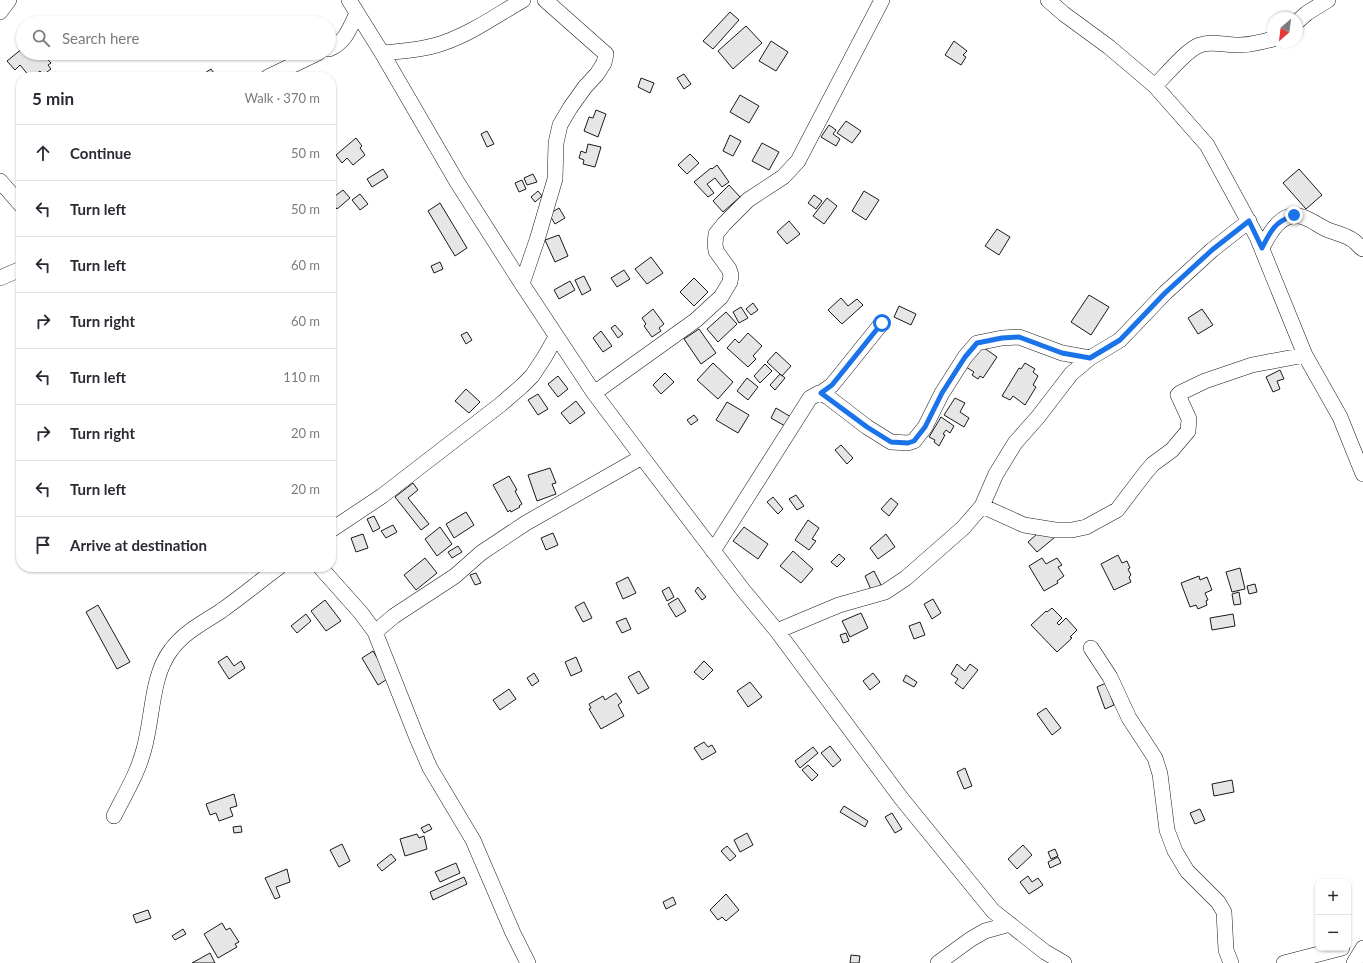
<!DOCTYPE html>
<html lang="en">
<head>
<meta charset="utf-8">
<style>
	body { margin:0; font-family:Lato,sans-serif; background:#f7f7f7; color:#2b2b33 }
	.controls { position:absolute; right:12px; bottom:12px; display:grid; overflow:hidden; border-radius:8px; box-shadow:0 1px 3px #0004 }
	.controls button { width:36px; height:36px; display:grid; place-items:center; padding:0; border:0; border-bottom:1px solid #e1e1e2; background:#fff; color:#2b2b33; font:20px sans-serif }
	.compass { position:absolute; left:1267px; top:12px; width:36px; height:36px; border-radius:50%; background:#fff; box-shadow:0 1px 3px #0004; rotate:208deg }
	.stop { position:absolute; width:12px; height:12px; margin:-9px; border:3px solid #1a73e8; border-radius:50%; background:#fff }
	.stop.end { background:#1a73e8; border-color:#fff; box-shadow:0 1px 4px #0008 }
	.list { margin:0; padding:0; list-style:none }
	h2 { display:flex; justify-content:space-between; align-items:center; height:52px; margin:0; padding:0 16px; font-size:17px }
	h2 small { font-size:13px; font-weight:400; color:#7c7c81 }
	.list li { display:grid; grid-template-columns:26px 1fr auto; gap:12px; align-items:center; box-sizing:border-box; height:56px; padding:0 16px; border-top:1px solid #e1e1e2 }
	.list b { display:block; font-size:15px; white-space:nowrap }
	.list em { font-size:13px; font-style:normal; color:#7c7c81 }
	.icon { flex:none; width:22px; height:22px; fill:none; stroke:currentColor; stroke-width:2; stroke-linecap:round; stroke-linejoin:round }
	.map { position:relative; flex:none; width:1363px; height:963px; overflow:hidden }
	.search { position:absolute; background:#fff; box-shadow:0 1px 3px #0004; left:16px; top:16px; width:320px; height:44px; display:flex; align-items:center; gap:10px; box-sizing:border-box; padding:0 14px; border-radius:22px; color:#7c7c81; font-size:15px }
	.panel { position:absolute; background:#fff; box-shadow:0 1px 3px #0004; left:16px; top:72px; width:320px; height:500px; border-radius:16px }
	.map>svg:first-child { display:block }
</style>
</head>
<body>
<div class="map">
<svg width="1363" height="963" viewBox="0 0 1363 963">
	<rect width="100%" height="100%" fill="#fff"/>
	<path fill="#e6e6e6" stroke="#1a1a1a" d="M730,12L739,20L713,49L703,41Z
		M746,26L762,43L733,69L718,51Z
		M771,41L788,52L776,71L759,61Z
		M954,41L967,51L963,55L966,57L961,65L945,55Z
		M23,48V53H42L51,63L48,65L51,69L43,75L40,71L33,77H30L20,65L15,70L7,61Z
		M211,69L217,77H203L202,75Z
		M684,74L691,84L684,89L677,78Z
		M641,78L654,83L650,93L638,87Z
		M740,95L759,106L749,123L730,112Z
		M596,110L606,114L598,137L584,131L589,117L593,118Z
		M846,121L861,131L852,143L837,133Z
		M829,125L836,130L833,134L840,139L836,146L821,137Z
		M487,131L494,144L487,147L481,134Z
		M730,135L741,141L733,156L723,151Z
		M356,138L362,146L360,148L365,155L353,165L347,158L342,163L336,155Z
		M762,143L779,152L769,170L752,161Z
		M588,144L601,147L595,167L583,164L584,160L579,158L581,151L586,153Z
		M690,154L699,163L687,174L678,165Z
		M717,165L729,182L722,187L715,178L707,184L714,193L708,197L694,182L711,168L712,169Z
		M383,169L388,177L372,187L367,179Z
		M1299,169L1322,195L1306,209L1283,183Z
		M533,174L537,182L527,185L524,178Z
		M522,180L526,189L519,192L515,183Z
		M729,185L740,197L723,212L713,201Z
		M343,190L350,198L337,209L331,202V199Z
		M538,191L542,196L535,202L531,197Z
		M864,191L879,200L866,220L852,211Z
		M360,194L368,204L360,210L352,200Z
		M814,195L822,201L816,209L808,203Z
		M827,198L837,206L824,224L813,216Z
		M440,203L467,248L455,256L428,211Z
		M559,208L565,218L555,224L549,214Z
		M789,221L800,234L787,244L777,232Z
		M997,229L1010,237L999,255L985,246Z
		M559,235L568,256L555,262L545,240Z
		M651,257L663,273L647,284L635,269Z
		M440,262L443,269L434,273L431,266Z
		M624,270L630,279L617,287L611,278Z
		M584,276L591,290L582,295L575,280Z
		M694,278L708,292L694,306L680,292Z
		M570,281L575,290L559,299L554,290Z
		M1089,295L1109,307L1091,335L1071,322Z
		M841,298L848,306L857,299L863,305L842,324L828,310Z
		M753,303L758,310L751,315L746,309Z
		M899,306L916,314L911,325L894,317Z
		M741,307L748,318L739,323L733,312Z
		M653,309L664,324L659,328L661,331L652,337L644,326L646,324L642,318Z
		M1202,309L1213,325L1198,334L1188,318Z
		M726,312L737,324L718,342L707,329Z
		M615,325L623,334L618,338L611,328Z
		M699,329L716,353L701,364L684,339Z
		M601,331L612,346L603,352L593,338Z
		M467,332L472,340L466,344L461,335Z
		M748,333L762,346L753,356L756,359L748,367L727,348L735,339L739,343Z
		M980,345L997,357L983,378L980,376L978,379L972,375L974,372L966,367Z
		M776,352L791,366L782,376L767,362Z
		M713,363L733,382L718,399L697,380Z
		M1025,363L1035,369L1033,372L1038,376L1033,385L1036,387L1025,405L1013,396L1010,400L1002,396L1019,368L1021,369Z
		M765,364L772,371L760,383L754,376Z
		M1280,370L1284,379L1277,381L1280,389L1273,392L1266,377Z
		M665,373L674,382L661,394L653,385Z
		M780,374L785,378L775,390L770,385Z
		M558,376L568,389L558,397L548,384Z
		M747,378L758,387L748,400L737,391Z
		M466,389L480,402L469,413L455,401Z
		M538,394L548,409L538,415L528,400Z
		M955,398L965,403L960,412L969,418L964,427L944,415Z
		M576,401L585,413L570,424L561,413Z
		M727,402L749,415L738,433L716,420Z
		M776,408L791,417L785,426L771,418Z
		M694,415L698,420L691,425L687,420Z
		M941,417L954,426L950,433L946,430L943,434L945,435L939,446L934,442L935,440L929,437Z
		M841,445L853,458L847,464L835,450Z
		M550,468L556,483L552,484L556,494L537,501L528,475Z
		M509,476L517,490L515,491L522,504L519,506L520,507L511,512L510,510L508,512L493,485Z
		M413,483L418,490L408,498L429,524L421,530L395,497Z
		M796,495L804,506L797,510L789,499Z
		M773,497L783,509L778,514L767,502Z
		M891,498L898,504L889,516L881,509Z
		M466,512L474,525L454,538L446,524Z
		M374,516L380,528L373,532L367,519Z
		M808,520L819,528L812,539L816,541L809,550L795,540Z
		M393,525L397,532L386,538L381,531Z
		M440,527L452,544L437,556L425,539Z
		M744,527L768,544L758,559L733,541Z
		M1045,527L1054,538L1037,552L1028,542Z
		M553,533L558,545L546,550L541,538Z
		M363,534L368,548L356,552L351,538Z
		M886,534L895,547L878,559L870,548Z
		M458,546L462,552L452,558L448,552Z
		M793,551L813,569L801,583L780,566Z
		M839,554L845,559L837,567L831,562Z
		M1118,555L1122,563L1127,561L1130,568L1128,569L1131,575L1129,577L1131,582L1114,590L1101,564Z
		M425,558L437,573L416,590L404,575Z
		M1042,558L1046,564L1057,558L1062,565L1058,567L1064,576L1057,581L1058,583L1044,591L1029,566Z
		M1240,568L1245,589L1232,592L1226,572Z
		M874,571L882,587L872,592L865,576Z
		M476,573L481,583L475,585L470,575Z
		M1199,576L1200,580L1207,577L1212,590L1205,593L1208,600L1206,601L1207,605L1198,609L1196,605L1190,607L1181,583Z
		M628,577L636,593L623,599L616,583Z
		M1255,584L1257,592L1249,594L1247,586Z
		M669,587L674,597L667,601L662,591Z
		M698,587L706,597L702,600L695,591Z
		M1239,592L1241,604L1234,605L1232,594Z
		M678,598L686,611L676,617L668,604Z
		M933,599L941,613L932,619L924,604Z
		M325,600L341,621L326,631L311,611Z
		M584,602L592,618L583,622L575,607Z
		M98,605L130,662L117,669L86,612Z
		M1052,608L1062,618L1057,623L1059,625L1066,618L1077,630L1070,637L1072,638L1057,652L1031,625L1046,611L1047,612Z
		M861,613L868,628L850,637L842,621Z
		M306,614L311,621L297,633L291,626Z
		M1233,614L1235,626L1212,630L1210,618Z
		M626,618L631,629L622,633L616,622Z
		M920,622L925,635L914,639L909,626Z
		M846,633L849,641L843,643L840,635Z
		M373,651L389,678L378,685L362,658Z
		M227,656L234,666L241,661L245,668L229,679L218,662Z
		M576,657L582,671L571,676L565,662Z
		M704,661L713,670L703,680L694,672Z
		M957,664L965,671L970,664L978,670L963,689L955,683L958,679L951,674Z
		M639,671L649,688L638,694L628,677Z
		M534,673L539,681L532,686L527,678Z
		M873,673L880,682L870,690L863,681Z
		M906,675L917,682L914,687L903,681Z
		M750,682L762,697L748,707L737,691Z
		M1106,683L1114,705L1105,709L1097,687Z
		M509,689L516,699L500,710L493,700Z
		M616,693L622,702L618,705L624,716L601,729L589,709L591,708L589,704L603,696L605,700Z
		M1046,708L1061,728L1052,735L1037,714Z
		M704,742L708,747L712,745L716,752L702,760L694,748Z
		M830,746L841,760L833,767L821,753Z
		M813,747L818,753L800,768L795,761Z
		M808,765L818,775L812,781L802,770Z
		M965,768L972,786L964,789L957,772Z
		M1232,780L1234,792L1214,796L1212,784Z
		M234,794L237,806L230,808L233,816L219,821L216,813L210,815L206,804Z
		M844,806L868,821L865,827L840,812Z
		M1200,809L1205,820L1195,824L1190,813Z
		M892,813L902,829L895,833L885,817Z
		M429,824L432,829L424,833L421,828Z
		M241,826L242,832L234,833L233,827Z
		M747,833L753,845L740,852L734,840Z
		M417,834L419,838L424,836L427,849L405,856L400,839Z
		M342,844L350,861L339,867L330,850Z
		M1023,845L1032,855L1017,869L1008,859Z
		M727,846L736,856L730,861L721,851Z
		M1055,849L1058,856L1051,859L1048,852Z
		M391,854L396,860L382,871L377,865Z
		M1058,857L1061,863L1050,868L1048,862Z
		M456,863L460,873L440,882L435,872Z
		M287,869L290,882L276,887L280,897L275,899L265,878Z
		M1028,876L1032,882L1038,878L1043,885L1029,894L1020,882Z
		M464,877L467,884L433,900L430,892Z
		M726,894L739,910L726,921L722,917L718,920L710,910Z
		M673,897L676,904L666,909L663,902Z
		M148,910L151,918L136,923L133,915Z
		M222,923L226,930L230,928L239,942L235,944L237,947L218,958L204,934Z
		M183,929L186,934L175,940L172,936Z
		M210,953L215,963H192Z
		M851,955L860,956L859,963H850Z"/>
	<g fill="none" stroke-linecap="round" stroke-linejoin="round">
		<g stroke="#1a1a1a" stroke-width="16">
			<path id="minor" d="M349,0L382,53L457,182L522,284L594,393L642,457L743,590L777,631L901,798L993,911L1045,952L1064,963
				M1048,0L1064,14L1109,47L1155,86L1207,145L1257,237L1305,355L1340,417L1363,474
				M0,12L9,0
				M1297,22L1307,13L1328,0
				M329,49C345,43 350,28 357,13
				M382,53C402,51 424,50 443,43C472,33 497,15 523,0
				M268,77L318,53
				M1155,86C1166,75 1187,49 1200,45C1213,40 1227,46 1240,45C1251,45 1262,42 1273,39
				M0,181L21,205
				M1262,248C1270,232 1282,210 1303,217C1312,220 1319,226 1328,230C1336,233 1347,235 1354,241C1357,243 1359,247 1363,249
				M0,278L21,269
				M522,284L537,240L555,179L556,143L560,125L570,108L585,87L597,74L604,63L606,54L545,0
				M594,393L696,320L721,297L730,282L731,275L729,269L716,251L715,244L716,234L724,224L748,200L783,177L798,161L882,0
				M821,393L832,385L882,323
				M982,506L1024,525L1055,530H1072L1086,527L1106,516L1117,510L1146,472L1153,464L1172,450L1188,431L1189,419L1179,397L1178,395L1180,393L1205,381L1252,365L1305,355
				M331,530L382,496L500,405L522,386L532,376L544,358L556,337
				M713,551L810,398L819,393L828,397L867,427L891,442L908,443L914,441L925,427L942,393L965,357L977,343L1002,338L1019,337L1062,353L1090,358
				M320,567L361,613L375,632L417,738L430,768L473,840L513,933L528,963
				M777,631L839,605L885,592L906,578L963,528L982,506L996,474L1015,443L1038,417L1071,374L1090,358L1120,340L1165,293L1212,250L1249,221
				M375,632L394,616L455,576L481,553L526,523L642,457
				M1091,648L1110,677L1129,718L1155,758L1160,774L1167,830L1175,851L1187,871L1218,902L1224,912L1226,950L1231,963
				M114,816C125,794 138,773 144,749C153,718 151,676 171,650C184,632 203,623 221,611C241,597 260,581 279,567
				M938,963L971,939L985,931L1010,924
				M1284,963L1342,948
				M1354,963L1363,948"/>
		</g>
		<use href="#minor" stroke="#fff" stroke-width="15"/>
	</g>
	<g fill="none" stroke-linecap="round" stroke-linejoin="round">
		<path stroke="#1a73e8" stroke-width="5" d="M882,323L832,385L821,393L867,427L891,442L908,443L914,441L925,427L942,393L965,357L977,343L1002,338L1019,337L1062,353L1090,358L1120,340L1165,293L1212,250L1249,221L1262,248C1271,230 1275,222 1294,215"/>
	</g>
</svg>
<div class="controls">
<button>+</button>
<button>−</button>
</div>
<svg class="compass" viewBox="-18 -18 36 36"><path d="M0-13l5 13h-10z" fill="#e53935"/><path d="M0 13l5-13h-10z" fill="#7c7c81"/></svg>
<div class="stop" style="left:882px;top:323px"></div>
<div class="stop end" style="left:1294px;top:215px"></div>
<div class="search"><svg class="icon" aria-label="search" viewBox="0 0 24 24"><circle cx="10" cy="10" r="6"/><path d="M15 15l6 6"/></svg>Search here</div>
<section class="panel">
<h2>5 min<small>Walk · 370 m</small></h2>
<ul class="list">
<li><svg class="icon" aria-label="ahead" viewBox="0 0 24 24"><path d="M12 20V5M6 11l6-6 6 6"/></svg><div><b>Continue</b></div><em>50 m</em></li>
<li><svg class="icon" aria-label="left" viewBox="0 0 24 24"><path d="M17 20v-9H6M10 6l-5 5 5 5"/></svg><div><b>Turn left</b></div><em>50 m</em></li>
<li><svg class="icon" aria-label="left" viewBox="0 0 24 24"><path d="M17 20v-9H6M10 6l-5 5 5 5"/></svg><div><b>Turn left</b></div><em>60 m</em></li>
<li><svg class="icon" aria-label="right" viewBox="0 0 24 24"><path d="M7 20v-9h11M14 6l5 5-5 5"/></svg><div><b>Turn right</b></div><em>60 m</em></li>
<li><svg class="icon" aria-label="left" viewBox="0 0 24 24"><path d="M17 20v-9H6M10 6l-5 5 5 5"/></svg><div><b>Turn left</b></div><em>110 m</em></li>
<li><svg class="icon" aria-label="right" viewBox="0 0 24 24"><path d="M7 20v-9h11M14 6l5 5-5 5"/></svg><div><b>Turn right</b></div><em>20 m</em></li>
<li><svg class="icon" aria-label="left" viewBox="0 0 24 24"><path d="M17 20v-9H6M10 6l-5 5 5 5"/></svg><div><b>Turn left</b></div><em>20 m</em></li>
<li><svg class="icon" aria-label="arrive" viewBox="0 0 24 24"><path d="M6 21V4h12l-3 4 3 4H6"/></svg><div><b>Arrive at destination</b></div></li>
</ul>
</section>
</div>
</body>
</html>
